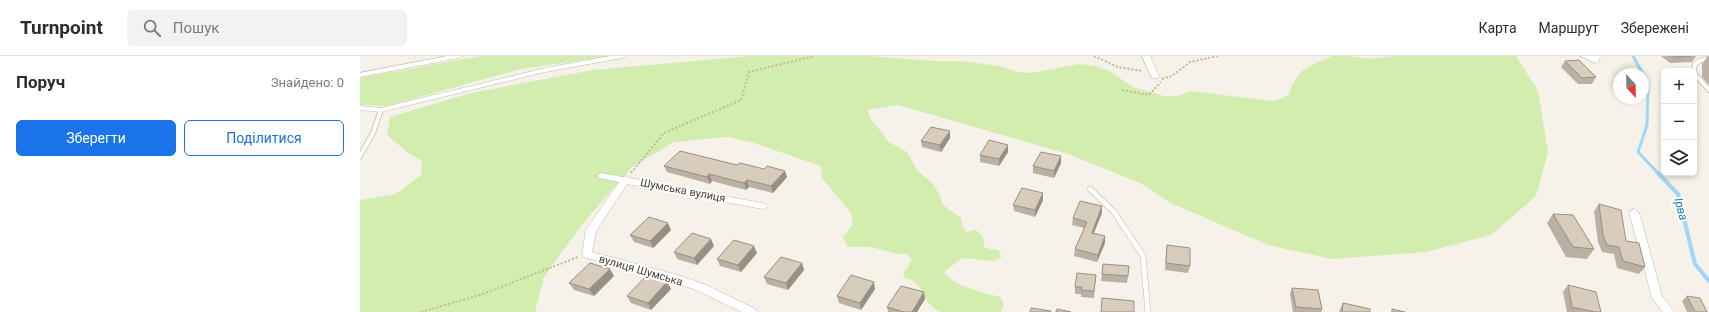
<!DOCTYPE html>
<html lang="uk">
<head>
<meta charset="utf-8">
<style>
	body { margin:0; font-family:Roboto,sans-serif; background:#f2f2f3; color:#2b2b33 }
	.controls { position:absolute; right:12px; top:12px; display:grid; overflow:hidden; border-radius:6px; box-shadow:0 2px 6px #0003 }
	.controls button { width:36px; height:36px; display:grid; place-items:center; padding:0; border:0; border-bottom:1px solid #e1e1e2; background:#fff; color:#2b2b33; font:20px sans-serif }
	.compass { position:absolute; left:1253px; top:12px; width:36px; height:36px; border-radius:50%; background:#fff; box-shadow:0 2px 6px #0003; rotate:158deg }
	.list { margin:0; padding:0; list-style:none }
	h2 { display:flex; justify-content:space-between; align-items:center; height:52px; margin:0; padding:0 16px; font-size:17px }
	h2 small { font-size:13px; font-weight:400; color:#7c7c81 }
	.actions { display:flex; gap:8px; padding:12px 16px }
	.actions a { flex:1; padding:9px 0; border:1px solid #1a73e8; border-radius:6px; text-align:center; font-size:14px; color:#1a73e8 }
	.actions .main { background:#1a73e8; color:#fff }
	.icon { flex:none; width:22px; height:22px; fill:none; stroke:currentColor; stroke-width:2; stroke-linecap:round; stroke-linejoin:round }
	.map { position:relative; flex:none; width:1349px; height:256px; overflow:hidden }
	header { display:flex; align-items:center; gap:24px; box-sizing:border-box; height:56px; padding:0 20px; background:#fff; border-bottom:1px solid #e1e1e2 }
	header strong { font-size:19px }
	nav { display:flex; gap:22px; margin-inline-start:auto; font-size:14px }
	.search { width:280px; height:36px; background:#f2f2f3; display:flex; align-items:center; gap:10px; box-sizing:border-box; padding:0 14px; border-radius:6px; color:#7c7c81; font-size:15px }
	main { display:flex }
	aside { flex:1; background:#fff }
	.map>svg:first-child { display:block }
</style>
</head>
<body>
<header>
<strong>Turnpoint</strong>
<div class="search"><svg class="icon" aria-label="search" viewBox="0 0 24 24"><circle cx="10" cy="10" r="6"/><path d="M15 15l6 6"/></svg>Пошук</div>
<nav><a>Карта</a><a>Маршрут</a><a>Збережені</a></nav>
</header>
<main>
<aside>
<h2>Поруч<small>Знайдено: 0</small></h2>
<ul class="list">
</ul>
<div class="actions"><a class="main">Зберегти</a><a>Поділитися</a></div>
</aside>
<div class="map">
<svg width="1349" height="256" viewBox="0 0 1349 256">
	<rect width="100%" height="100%" fill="#f6f1e9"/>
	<path fill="#d2edae" d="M121,0H250L161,13L27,50L0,49V22Z
		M391,0H507L573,5H601L639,10L659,16L671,17L719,8L736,10L751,16L773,31L804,40H818L830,35L913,45L918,44L929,39L932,29L942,15L956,7L972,0H989L1009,3L1034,0H1156L1178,35L1188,96L1176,140L1131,179L1065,196L972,203L908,189L811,147L780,127L708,98L538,49L507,54L511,63L529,86L547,96L557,114L573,128L579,138L583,149L601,162L602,169L606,176L616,174C622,179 625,183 624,191L630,193L638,194L642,201L633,205L602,202L584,216C592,230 625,237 640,241L644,248L641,256H581C559,247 567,226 545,222L543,217L548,211L551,204L547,198H538L511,191H487L483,181L493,169L491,157L462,122L461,110L391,86L367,81L314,86L272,111L220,171L184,221L175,256H0V144L36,138L61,119L62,105L47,96L27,79L30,61L111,37L233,14Z"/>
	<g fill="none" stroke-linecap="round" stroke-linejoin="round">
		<path stroke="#a1d6f7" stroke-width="3" d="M1273,0L1288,28L1287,69L1278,96L1298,117"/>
		<path stroke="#a1d6f7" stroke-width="4" d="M1297,116L1318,138L1335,208L1349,225"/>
		<g stroke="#c2b9aa" stroke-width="5.5">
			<path id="service-far1" d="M1334,15L1335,8L1341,4L1349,3
				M1334,17L1349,34
				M0,100L13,77L21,54"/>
		</g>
		<g stroke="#c2b9aa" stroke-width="6">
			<path id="service" d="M730,133L754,156L783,200L788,256"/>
		</g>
		<g stroke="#c2b9aa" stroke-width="1">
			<path id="minor" d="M87,0H103L99,2L0,21V17Z
				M250,0H266L262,2L185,16L21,56L0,54V50L21,52L185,12Z
				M782,0H790L799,20L798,22H792Z
				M1220,0H1240L1239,5L1235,7Z
				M242,117L263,121L266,120L270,122L406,148L408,150L406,152L403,153L267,128L236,175L232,196L318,219L346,229L396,253L397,256H382L338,235L312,225L223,201L222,198L226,174L259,126L239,122L238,120L239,118Z
				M1274,153L1279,156L1302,240L1314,256H1303L1292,242L1269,156Z"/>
		</g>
		<path stroke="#c5b59a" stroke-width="2" stroke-dasharray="2 2" stroke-linecap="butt" d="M734,0L758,11L782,15
			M802,23L812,20L830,6L858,0
			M762,34L789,39L801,26
			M271,117L304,77L381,44L389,16L454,0
			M61,256L123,238L218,201"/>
		<use href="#service-far1" stroke="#fff" stroke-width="4"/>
		<use href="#service" stroke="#fff" stroke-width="5"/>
		<use href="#minor" fill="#fff" fill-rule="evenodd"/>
	</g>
	<path fill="#bab0a3" d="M1301,0H1336L1332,6L1310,7Z
		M1348,0H1349V29L1342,21V8Z
		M1205,5L1236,21L1232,28H1218L1201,11Z
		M590,75V82L581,96L562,91L561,85Z
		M648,89V96L639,110L620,106V99Z
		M701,100V107L694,122L673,117V110Z
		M377,109L427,121L413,137L389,131L386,134L352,125L350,128L307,116L304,110Z
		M683,144L675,161L654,155L653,149Z
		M1239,148L1285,211L1279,218L1257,212L1254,198L1242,196L1238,186L1234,155Z
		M742,150V157L734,177L745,180V187L737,206L714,200L715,193L724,172L712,169L713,162Z
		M1193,158L1234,193L1227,203L1206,201L1187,167Z
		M311,174L293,192L274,186L270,179Z
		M807,189L830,210L828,217L805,214L806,196Z
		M354,190L337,209L317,203L314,196Z
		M397,197L381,216L360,210L357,203Z
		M442,207L444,214L428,234L407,228L404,221Z
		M743,208L768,220L767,227L741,225Z
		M736,219L734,242L721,241V238H715V231Z
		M254,220L234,240L214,234L209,227Z
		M307,226L311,233L291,254L271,247L267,240Z
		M1208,229L1241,256H1207L1203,236Z
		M932,232L962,253L961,256H933L930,238Z
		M515,233L501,254L479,247L477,240Z
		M564,236L565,243L557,256H528L527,251Z
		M1327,240L1347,256H1327L1322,245Z
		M983,247L1010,256H979L980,253Z"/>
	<path fill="#979084" d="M590,75V82L581,96L580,89Z
		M648,89V96L639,110V103Z
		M701,100V107L694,122V115Z
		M425,115L427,121L413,137L411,130Z
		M349,118L352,125L350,128L347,121Z
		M387,124L389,131L386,134L384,127Z
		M683,137V144L675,161V154Z
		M742,150V157L731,183L732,177Z
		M308,167L311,174L293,192L290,185Z
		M745,180V187L737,206L738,199Z
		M351,183L354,190L337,209L334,202Z
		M394,190L397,197L381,216L378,209Z
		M442,207L444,214L428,234L426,227Z
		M250,213L254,220L234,240L229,233Z
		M307,226L311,233L291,254L288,247Z
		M514,226L515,233L501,254L500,247Z
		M564,236L565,243L557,256H552Z"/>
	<path fill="#d8cdbd" stroke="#979084" d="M1313,0H1331L1315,1Z
		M1219,4L1236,21L1222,22L1205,5Z
		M571,71L590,75L580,89L561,85Z
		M629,84L648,89L639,103L620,99Z
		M320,95L377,109L380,107L404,113L407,110L425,115L411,130L387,124L384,127L349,118L347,121L304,110Z
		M681,96L701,100L694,115L673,110Z
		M662,132L683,137L675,154L653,149Z
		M720,145L742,150L732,177L745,180L738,199L715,193L727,166L713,162Z
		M1239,148L1261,154L1266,185L1279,187L1285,211L1263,205L1259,191L1247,189L1243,179Z
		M1193,158L1213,159L1234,193L1213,191Z
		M289,161L308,167L290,185L270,179Z
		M332,177L351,183L334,202L314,196Z
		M374,184L394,190L378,209L357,203Z
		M807,189L830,192V210L806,207Z
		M421,201L442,207L426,227L404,221Z
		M230,207L250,213L229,233L209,227Z
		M743,208L769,210L768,220L742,218Z
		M717,217L736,219L734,235L721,234L722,231H715Z
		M287,219L307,226L288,247L267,240Z
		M491,219L514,226L500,247L477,240Z
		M1208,229L1236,236L1241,256H1235L1212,251Z
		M541,230L564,236L552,256H544L527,251Z
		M932,232L958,234L962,253L936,251Z
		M1327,240L1340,242L1347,256H1335Z
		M742,242L774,245V256H741Z
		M983,247L1010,253V256H982Z
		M671,252L691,255L690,256H670Z
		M697,253L711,256H696Z
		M1032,253L1045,256H1032Z"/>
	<g text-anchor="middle" stroke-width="4" stroke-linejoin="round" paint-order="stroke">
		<g font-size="11" fill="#4a4236" stroke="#fff">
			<text transform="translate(323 134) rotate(11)" y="4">Шумська вулиця</text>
			<text transform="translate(281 214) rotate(16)" y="4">вулиця Шумська</text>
		</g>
		<g font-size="12" font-style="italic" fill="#247cb7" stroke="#fff">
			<text transform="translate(1321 153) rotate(75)" y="4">Ірва</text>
		</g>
	</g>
</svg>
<div class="controls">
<button>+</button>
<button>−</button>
<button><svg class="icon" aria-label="layers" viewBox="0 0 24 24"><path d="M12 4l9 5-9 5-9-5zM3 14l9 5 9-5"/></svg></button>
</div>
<svg class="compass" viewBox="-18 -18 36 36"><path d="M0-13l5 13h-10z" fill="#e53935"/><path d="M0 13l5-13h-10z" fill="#7c7c81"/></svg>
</div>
</main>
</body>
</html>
